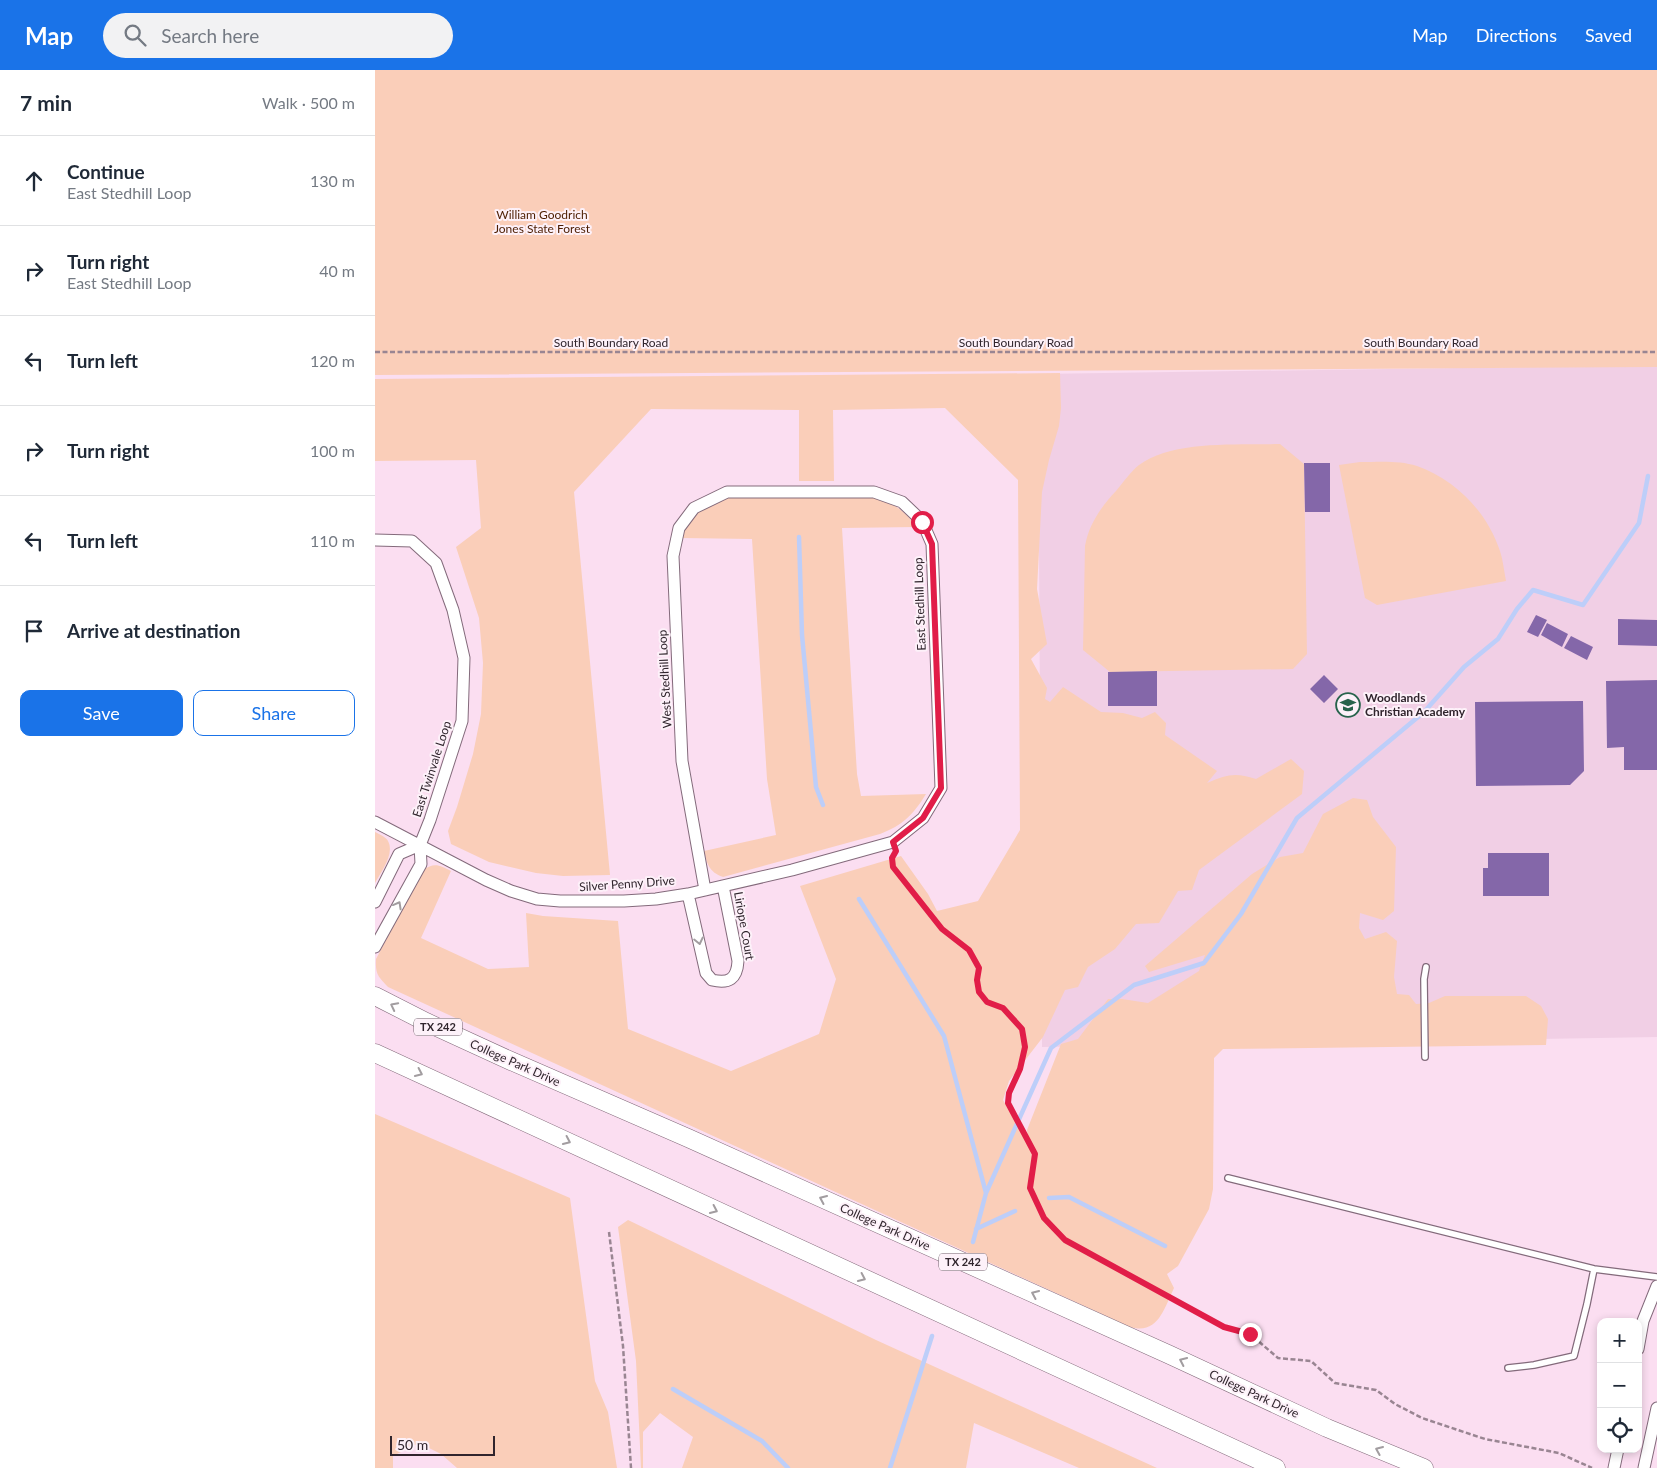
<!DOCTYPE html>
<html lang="en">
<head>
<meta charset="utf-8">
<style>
	body { margin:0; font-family:Lato,sans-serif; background:#f2f2f3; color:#1f2937 }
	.controls { position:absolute; right:15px; bottom:15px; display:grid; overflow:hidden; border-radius:10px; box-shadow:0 2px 8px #0003 }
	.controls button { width:45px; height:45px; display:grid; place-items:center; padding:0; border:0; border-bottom:1px solid #e0e1e3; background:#fff; color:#1f2937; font:25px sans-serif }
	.scale { position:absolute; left:15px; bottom:12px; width:105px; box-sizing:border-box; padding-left:5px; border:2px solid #30252d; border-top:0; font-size:14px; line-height:18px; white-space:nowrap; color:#30252d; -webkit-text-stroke:4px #fdf1f9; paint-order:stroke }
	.stop { position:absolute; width:15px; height:15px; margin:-11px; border:4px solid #e11d48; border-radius:50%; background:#fff }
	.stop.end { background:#e11d48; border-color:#fff; box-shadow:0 1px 5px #0008 }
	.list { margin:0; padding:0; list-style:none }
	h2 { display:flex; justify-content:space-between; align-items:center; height:65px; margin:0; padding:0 20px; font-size:21px }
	h2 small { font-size:16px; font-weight:400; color:#747a83 }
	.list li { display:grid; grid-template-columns:32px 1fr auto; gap:15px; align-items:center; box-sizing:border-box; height:90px; padding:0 20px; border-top:1px solid #e0e1e3 }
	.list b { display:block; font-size:19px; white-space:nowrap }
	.list p { margin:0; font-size:16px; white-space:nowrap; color:#747a83 }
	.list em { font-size:16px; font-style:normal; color:#747a83 }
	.actions { display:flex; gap:10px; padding:15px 20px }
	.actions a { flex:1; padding:11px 0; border:1px solid #1a73e8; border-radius:10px; text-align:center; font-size:18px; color:#1a73e8 }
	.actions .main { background:#1a73e8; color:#fff }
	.icon { flex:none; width:28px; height:28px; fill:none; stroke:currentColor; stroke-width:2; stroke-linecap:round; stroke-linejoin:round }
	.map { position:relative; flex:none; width:1282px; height:1398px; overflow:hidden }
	header { display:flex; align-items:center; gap:30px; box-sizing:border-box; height:70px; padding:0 25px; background:#1a73e8; color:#fff }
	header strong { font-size:24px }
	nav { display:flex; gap:28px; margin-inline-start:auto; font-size:18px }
	.search { width:350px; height:45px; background:#f2f2f3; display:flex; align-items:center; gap:12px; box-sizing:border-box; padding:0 18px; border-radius:28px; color:#747a83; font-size:19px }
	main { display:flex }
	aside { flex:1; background:#fff }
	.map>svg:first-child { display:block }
</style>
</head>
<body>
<header>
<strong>Map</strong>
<div class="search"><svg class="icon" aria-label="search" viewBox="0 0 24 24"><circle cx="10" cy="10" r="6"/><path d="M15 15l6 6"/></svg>Search here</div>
<nav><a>Map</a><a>Directions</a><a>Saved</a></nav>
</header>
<main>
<aside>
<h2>7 min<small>Walk · 500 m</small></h2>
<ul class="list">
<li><svg class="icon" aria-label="ahead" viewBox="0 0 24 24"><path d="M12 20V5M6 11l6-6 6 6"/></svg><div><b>Continue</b><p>East Stedhill Loop</p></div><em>130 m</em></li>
<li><svg class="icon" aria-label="right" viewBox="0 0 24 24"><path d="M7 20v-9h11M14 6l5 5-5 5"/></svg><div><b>Turn right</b><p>East Stedhill Loop</p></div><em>40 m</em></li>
<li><svg class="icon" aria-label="left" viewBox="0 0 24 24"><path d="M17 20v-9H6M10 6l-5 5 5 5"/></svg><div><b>Turn left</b></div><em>120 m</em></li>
<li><svg class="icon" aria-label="right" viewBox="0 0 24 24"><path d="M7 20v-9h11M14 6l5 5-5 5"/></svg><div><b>Turn right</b></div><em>100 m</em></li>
<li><svg class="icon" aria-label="left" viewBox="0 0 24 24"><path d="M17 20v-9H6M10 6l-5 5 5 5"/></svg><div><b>Turn left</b></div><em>110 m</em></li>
<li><svg class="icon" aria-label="arrive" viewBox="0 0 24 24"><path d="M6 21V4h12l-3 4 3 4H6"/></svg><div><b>Arrive at destination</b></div></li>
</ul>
<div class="actions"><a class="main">Save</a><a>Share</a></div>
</aside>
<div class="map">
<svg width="1282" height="1398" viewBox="0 0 1282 1398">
	<rect width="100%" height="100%" fill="#fbdef1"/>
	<path fill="#f1cfe5" d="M1282,295V967L667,977L663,304Z"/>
	<path fill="#faceb9" d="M0,0H1282V297L0,305Z
		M685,303L686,338L684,356L674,390L667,422L662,519L672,574L656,589L672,618L670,629L675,632L688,617L726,642L748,643L767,648L780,642L791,653L790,665L842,701L832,713C852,705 859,702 881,709L916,689L929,701L927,724L824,800L817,820L803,821L784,853L761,854L740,879L713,897L703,917L690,920L668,967L634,1011L628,1030L654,1076L652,1060L686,974L703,969L733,929H747L773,933L824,901L830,885L774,902L770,896L877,804L905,787L928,783L948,744L978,728L992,730L998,747L1021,777L1019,841L1008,850L985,843L984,858L990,869L1011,862L1022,871L1019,907L1022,924L1034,925L1041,934L1054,933L1070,926H1151L1166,936L1173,949L1171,975L848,979L839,988L838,1119L834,1139L803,1196L792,1204L799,1218C789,1239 783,1265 755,1257L13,917C4,907 0,905 1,889L48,800C59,792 65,795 76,801L46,868L113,899L154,897L151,843L168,846L243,851L253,959L356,1001L444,964L461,909L425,816L526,786L553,824L562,841L603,831L645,760L643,410L570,338L458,340L459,411H424V340L276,339L199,422L235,805L188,806L161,803L114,792L76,774L73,761L82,737L98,684L106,644L108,593L104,548L81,477L106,458L101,390L0,391V309Z
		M905,374L929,394L932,584L918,599L735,602L708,580L710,476C714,454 726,437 741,421C748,413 755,402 764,395C797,370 864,375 905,374Z
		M985,392C1003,392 1024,390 1042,396C1081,410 1112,442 1125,481C1128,490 1129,501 1131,511L1002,535L990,528L964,395Z
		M357,427H499C518,433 530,440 541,457L467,458L482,704L486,726L551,724C538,745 528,755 505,764L348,807C334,802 332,794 329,781L401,765L392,709L377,469L306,468C317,443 330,433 357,427Z
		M0,762C4,764 11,767 13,771C20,784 6,802 0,813Z
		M0,1044L195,1128L220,1311L233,1342L242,1398H82L66,1384L44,1373L18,1386V1398H0Z
		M253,1150L501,1270L782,1398H704L599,1353L591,1398H307L318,1367L285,1343L268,1362V1398H266L261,1291L243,1157Z"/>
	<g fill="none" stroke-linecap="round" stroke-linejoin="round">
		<path stroke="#bdcef9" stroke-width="4.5" d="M424,467L427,565L441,717L448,735
			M484,829L569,966L611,1123L598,1172
			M611,1123L676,978L759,915L829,893L866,844L922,748L1049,642L1089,597L1123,569L1142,539L1158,520L1208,535L1264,453L1273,406
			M674,1128L694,1127L790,1176
			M601,1159L640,1141
			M298,1319L387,1371L413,1398
			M515,1398L557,1266"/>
	</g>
	<path fill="#8467a9" d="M929,393H955V442H930Z
		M1161,545L1172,550L1163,567L1152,562Z
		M1243,549L1282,550V576L1243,575Z
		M1172,553L1193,564L1187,577L1166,565Z
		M1196,566L1218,577L1212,590L1189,578Z
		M782,601V636H733V602Z
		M949,605L963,619L949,633L935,619Z
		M1282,610V700H1249V677L1232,678L1231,611Z
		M1208,631L1209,701L1195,715L1101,716L1100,632Z
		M1113,783H1174V826H1108V798H1113Z"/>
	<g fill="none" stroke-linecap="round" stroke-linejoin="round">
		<g stroke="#836a7b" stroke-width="8">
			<path id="service" d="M1050,987L1049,909L1051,897
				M853,1108L1219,1199L1282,1207
				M1133,1298L1159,1295L1199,1286L1212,1234L1219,1199"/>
		</g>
		<g stroke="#836a7b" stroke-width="13">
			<path id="minor" d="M0,470L37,471L61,493L78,540L89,588L87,651L55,750L45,775L46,794L0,877
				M0,752L111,810L136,821L162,829L185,831H249L281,829L313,824L417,800L518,772L548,748L566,718L557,474L547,451L527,432L499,422H352L319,438L304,458L298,486L307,691L330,820
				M313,824L331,903L337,910C354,914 362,909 363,891L348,816
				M0,832L24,784L45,775
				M1263,1279L1268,1251L1282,1216
				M1239,1398L1243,1379
				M1269,1398L1282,1338"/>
		</g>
		<g stroke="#836a7b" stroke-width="19">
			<path id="primary" d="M0,926L51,952L136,991L313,1068L795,1285L952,1358L1049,1398
				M0,983L901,1398"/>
		</g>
		<path stroke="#998592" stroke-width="2.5" stroke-dasharray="5 2.5" stroke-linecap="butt" d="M0,282H1282
			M519,785L517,788L518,797L567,859L594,879L604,898L602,910L603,921L612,932L628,938L647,959L650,977L645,999L634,1023L633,1033L660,1084L655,1118L669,1148L690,1170L849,1257L875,1264L903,1288L936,1291L960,1313L1001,1320L1020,1334L1047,1348L1110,1369L1184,1383L1217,1398
			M234,1162L248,1276L256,1398"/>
		<use href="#service" stroke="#fff" stroke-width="5.5"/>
		<use href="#minor" stroke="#fff" stroke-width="11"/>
		<use href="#primary" stroke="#fff" stroke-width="18"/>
	</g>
	<defs><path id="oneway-chevron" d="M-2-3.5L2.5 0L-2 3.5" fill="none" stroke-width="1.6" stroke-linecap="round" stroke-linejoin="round" transform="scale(1.25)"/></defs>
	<g stroke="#a29da0">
		<use href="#oneway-chevron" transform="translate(23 835) rotate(-61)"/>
		<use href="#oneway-chevron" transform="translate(324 871) rotate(77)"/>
		<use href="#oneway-chevron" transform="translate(19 936) rotate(-153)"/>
		<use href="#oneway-chevron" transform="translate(44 1003) rotate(25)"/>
		<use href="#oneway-chevron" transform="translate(192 1071) rotate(25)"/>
		<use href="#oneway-chevron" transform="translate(448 1129) rotate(-156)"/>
		<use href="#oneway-chevron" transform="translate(339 1140) rotate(25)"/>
		<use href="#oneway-chevron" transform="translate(487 1208) rotate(25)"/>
		<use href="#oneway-chevron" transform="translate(660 1224) rotate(-156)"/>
		<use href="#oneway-chevron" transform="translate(808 1291) rotate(-155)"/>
		<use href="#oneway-chevron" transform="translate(1004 1380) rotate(-157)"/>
	</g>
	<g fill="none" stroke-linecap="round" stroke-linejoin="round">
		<path stroke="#e11d48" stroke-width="6" d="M547,452L557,474L566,718L548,748L518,772L521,781L517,788L518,797L567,859L594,880L604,898L602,910L604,922L612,932L628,938L647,959L650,977L645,999L634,1023L633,1033L660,1084L655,1118L669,1148L690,1170L849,1257L875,1264"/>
	</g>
	<defs>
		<g id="school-ring" transform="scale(1.25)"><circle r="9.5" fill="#fdf1f9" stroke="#28634c" stroke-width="1.5"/><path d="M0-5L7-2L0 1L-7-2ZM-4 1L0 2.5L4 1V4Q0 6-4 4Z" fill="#28634c"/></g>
	</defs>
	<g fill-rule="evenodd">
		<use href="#school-ring" x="973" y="635"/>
	</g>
	<g text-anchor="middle" stroke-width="4" stroke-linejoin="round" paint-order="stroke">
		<g fill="#fdf1f9" stroke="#6e626a" stroke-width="1">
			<rect x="39" y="948.5" width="48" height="17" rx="4"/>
			<rect x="564" y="1183.5" width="48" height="17" rx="4"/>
		</g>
		<g font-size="11" font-weight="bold" fill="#30252d">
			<text x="63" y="961">TX 242</text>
			<text x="588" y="1196">TX 242</text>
		</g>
		<g font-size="12" fill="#4c1d01" stroke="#fdf1f9">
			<text x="167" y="149">William Goodrich<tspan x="167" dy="14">Jones State Forest</tspan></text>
		</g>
		<g font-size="12" fill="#30252d" stroke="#fdf1f9">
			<text x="236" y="277">South Boundary Road</text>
			<text x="641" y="277">South Boundary Road</text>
			<text x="1046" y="277">South Boundary Road</text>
			<text transform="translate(545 534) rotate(-92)" y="4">East Stedhill Loop</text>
			<text transform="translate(290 609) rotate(-93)" y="4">West Stedhill Loop</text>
			<text transform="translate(57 699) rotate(-72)" y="4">East Twinvale Loop</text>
			<text transform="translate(252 814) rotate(-4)" y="4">Silver Penny Drive</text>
			<text transform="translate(369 856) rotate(80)" y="4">Liriope Court</text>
			<text transform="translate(140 993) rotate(24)" y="4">College Park Drive</text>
			<text transform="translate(510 1157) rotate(24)" y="4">College Park Drive</text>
			<text transform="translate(879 1324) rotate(25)" y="4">College Park Drive</text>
		</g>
		<g font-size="12" font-weight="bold" fill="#30252d" stroke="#fdf1f9" text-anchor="start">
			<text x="990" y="632">Woodlands<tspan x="990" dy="14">Christian Academy</tspan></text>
		</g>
	</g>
</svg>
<div class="controls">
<button>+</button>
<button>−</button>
<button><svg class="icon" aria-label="locate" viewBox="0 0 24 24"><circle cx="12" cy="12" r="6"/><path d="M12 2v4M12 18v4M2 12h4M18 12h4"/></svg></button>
</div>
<div class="scale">50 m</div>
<div class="stop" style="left:547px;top:452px"></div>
<div class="stop end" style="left:875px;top:1264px"></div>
</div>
</main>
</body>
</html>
